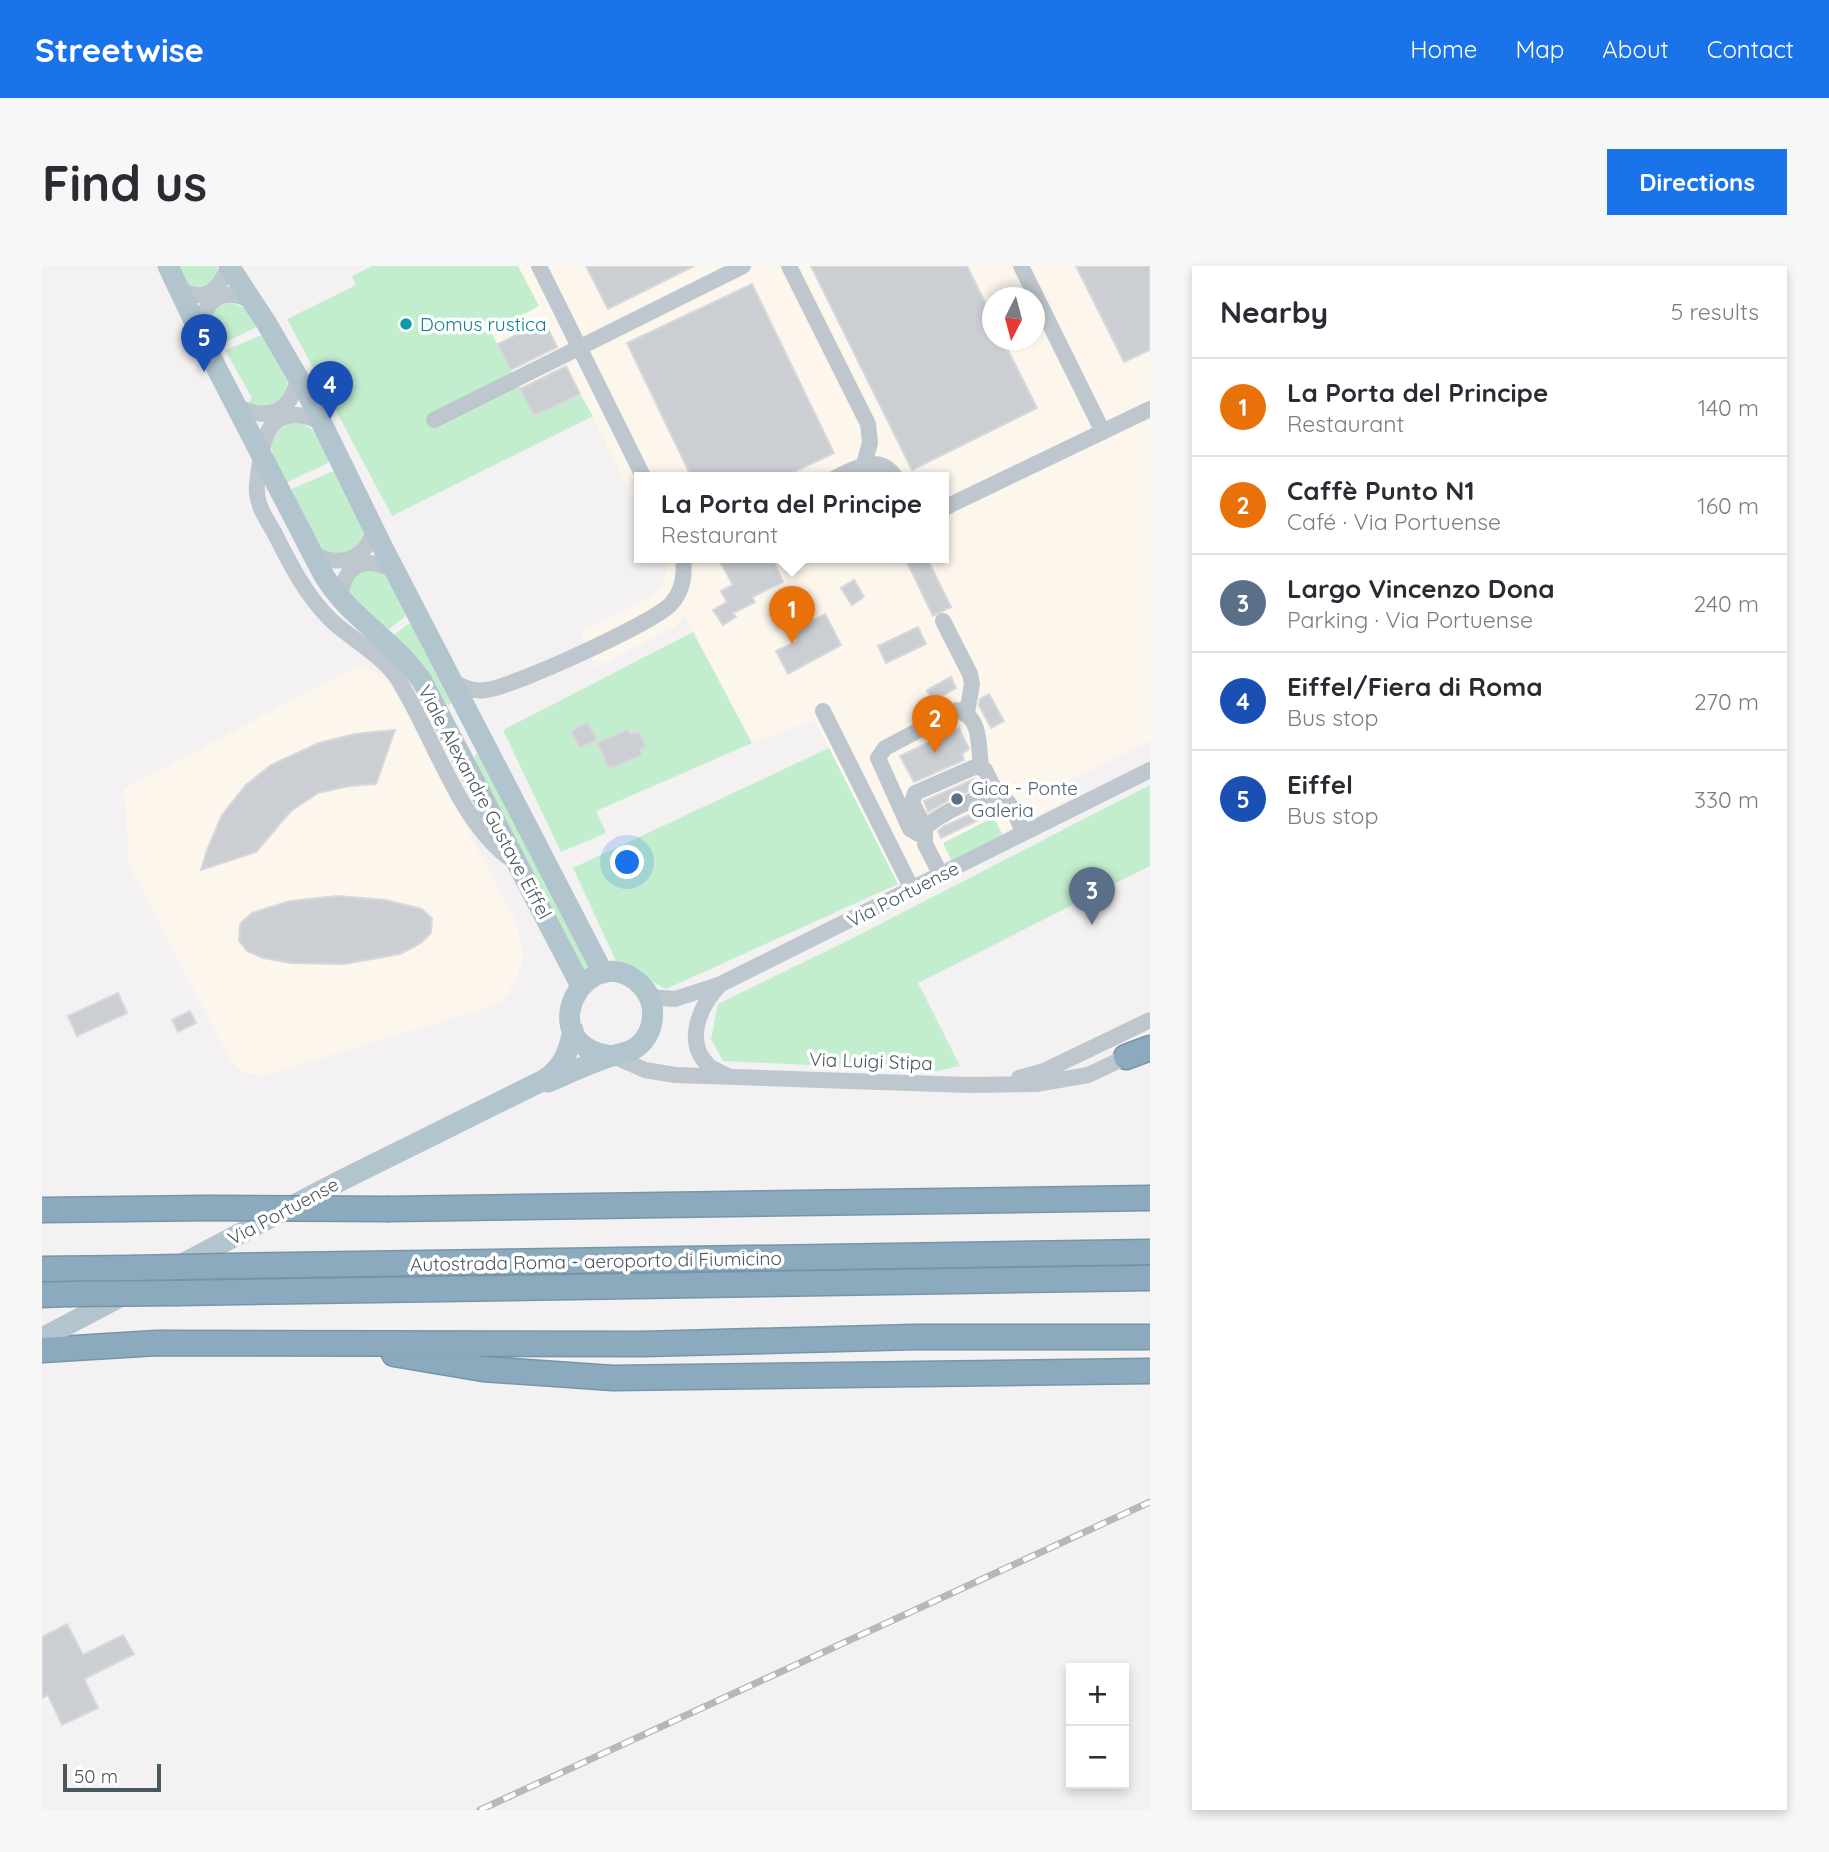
<!DOCTYPE html>
<html lang="en">
<head>
<meta charset="utf-8">
<style>
	body { margin:0; font-family:Quicksand,sans-serif; background:#f7f7f7; color:#2b2b33 }
	.controls { position:absolute; right:21px; bottom:21px; display:grid; overflow:hidden; border-radius:0px; box-shadow:0 4px 10px #0003 }
	.controls button { width:63px; height:63px; display:grid; place-items:center; padding:0; border:0; border-bottom:2px solid #e1e1e2; background:#fff; color:#2b2b33; font:35px sans-serif }
	.compass { position:absolute; left:940px; top:21px; width:63px; height:63px; border-radius:50%; background:#fff; box-shadow:0 4px 10px #0003; rotate:186deg }
	.scale { position:absolute; left:21px; bottom:18px; width:98px; box-sizing:border-box; padding-left:7px; border:4px solid #4a575e; border-top:0; font-size:19px; line-height:24px; white-space:nowrap; color:#4a575e; -webkit-text-stroke:5px #fff; paint-order:stroke }
	.you { position:absolute; left:586px; top:597px; width:24px; height:24px; margin:-18px; border:5px solid #fff; border-radius:50%; background:#1a73e8; box-shadow:0 0 0 10px #1a73e833 }
	.badge { display:grid; place-items:center; width:46px; height:46px; border-radius:50%; background:#1a73e8; color:#fff; font-size:23px; font-weight:700 }
	.pin { position:absolute; translate:-50% -58px; filter:drop-shadow(0 2px 4px #0008) }
	.pin::after { content:''; position:absolute; top:37px; width:24px; height:21px; background:inherit; clip-path:polygon(0 0,100% 0,50% 100%) }
	.popup { position:absolute; left:592px; top:206px; width:315px; height:91px; box-sizing:border-box; display:grid; place-content:center; border-radius:0px; background:#fff; filter:drop-shadow(0 2px 5px #0005); font-size:23px; white-space:nowrap; color:#7c7c81 }
	.popup b { font-size:26px; color:#2b2b33 }
	.popup::after { content:''; position:absolute; left:50%; top:100%; margin-left:-14px; border:14px solid transparent; border-top-color:#fff }
	.list { margin:0; padding:0; list-style:none }
	h2 { display:flex; justify-content:space-between; align-items:center; height:91px; margin:0; padding:0 28px; font-size:30px }
	h2 small { font-size:23px; font-weight:400; color:#7c7c81 }
	.list li { display:grid; grid-template-columns:46px 1fr auto; gap:21px; align-items:center; box-sizing:border-box; height:98px; padding:0 28px; border-top:2px solid #e1e1e2 }
	.list b { display:block; font-size:26px; white-space:nowrap }
	.list p { margin:0; font-size:23px; white-space:nowrap; color:#7c7c81 }
	.list em { font-size:23px; font-style:normal; color:#7c7c81 }
	.map { position:relative; flex:none; width:1108px; height:1544px; overflow:hidden; border-radius:0px }
	header { display:flex; align-items:center; gap:42px; box-sizing:border-box; height:98px; padding:0 35px; background:#1a73e8; color:#fff }
	header strong { font-size:33px }
	nav { display:flex; gap:38px; margin-inline-start:auto; font-size:24px }
	.intro { display:flex; align-items:center; justify-content:space-between; box-sizing:border-box; height:168px; padding:0 42px }
	h1 { margin:0; font-size:49px }
	.button { padding:18px 32px; border-radius:0px; background:#1a73e8; color:#fff; font-size:24px; font-weight:700 }
	main { display:flex; gap:42px; padding:0 42px }
	aside { flex:1; background:#fff; border-radius:0px; box-shadow:0 4px 10px #0003 }
	.map>svg:first-child { display:block }
</style>
</head>
<body>
<header>
<strong>Streetwise</strong>
<nav><a>Home</a><a>Map</a><a>About</a><a>Contact</a></nav>
</header>
<div class="intro"><h1>Find us</h1><a class="button">Directions</a></div>
<main>
<div class="map">
<svg width="1108" height="1544" viewBox="0 0 1108 1544">
	<rect width="100%" height="100%" fill="#f3f1f2"/>
	<path fill="#fcf6ed" fill-rule="evenodd" d="M330,0H1108V475L1020,519L1026,534L856,618L772,454L710,477L643,349L632,361L554,401L539,366L605,333L620,320L626,303L621,292H902V212H598V245L550,150L350,250L245,53L314,19L310,10ZM950,32H992V74H950Z
		M324,401L342,412L352,424L472,652L479,674L481,692L474,715L461,734L434,745L220,810L201,807L186,790L87,598L82,523L310,403Z"/>
	<path fill="#c3eece" d="M135,0H175L177,7L172,19L148,24Z
		M330,0H476L497,40L449,66L492,150L538,128L551,150L350,250L245,53L314,19L310,10Z
		M190,37L203,42L215,61L174,81L165,57C169,45 176,38 190,37Z
		M220,69L246,116L242,133L223,143L205,138L210,132L183,84Z
		M253,155C276,162 279,175 290,195L244,217C231,190 215,168 253,155Z
		M294,204C301,217 329,261 320,275C317,280 309,285 304,289L280,284L247,224Z
		M328,303L345,308L367,347L345,365L307,330V317L316,307Z
		M371,355L410,437L407,439L404,438L384,402L351,369Z
		M651,366L710,477L554,545L564,567L519,586L461,464Z
		M787,482L856,618L624,723L574,695L531,602Z
		M434,488H438L552,707L543,712L432,493Z
		M1108,519V600L876,717L918,800L895,805L681,795L669,773L676,738L811,672Z
		M952,551L961,570L910,596L901,577Z"/>
	<path fill="#cbcfd3" stroke="#d6d8dc" stroke-width="2" d="M544,0H652L566,43Z
		M769,0H925L950,51V74H961L995,142L870,204Z
		M1034,0H1108V84L1082,96Z
		M710,18L792,187L739,212H650L585,77Z
		M502,55L515,81L469,104L456,78Z
		M524,100L538,128L492,150L478,123Z
		M676,292H730L741,316L710,331L713,336L691,347L694,351L681,359L671,344L685,336L679,325L691,319Z
		M863,292H885L909,341L891,350Z
		M812,314L822,331L810,339L799,322Z
		M783,348L799,379L746,408L734,385L755,375L750,365Z
		M876,361L884,378L844,397L836,380Z
		M909,411L914,422L890,435L885,424Z
		M947,428L962,455L949,462L937,439L938,433Z
		M546,456L555,474L537,482L529,465Z
		M917,462L927,483L920,488L922,494L872,516L858,490Z
		M586,463L588,468L597,465L604,481L598,483L600,489L567,503L555,477Z
		M353,464L334,518L307,520L276,527L249,545L214,586L159,604L165,584L180,549L204,519L229,499L277,477L313,468Z
		M932,513L936,522L914,530L886,546L882,535Z
		M945,541L949,548L899,572L896,565L902,560Z
		M296,630L343,634L380,643L390,653L389,667L379,677L358,688L302,698L249,697L221,692L205,685L197,675L198,658L210,647L248,635Z
		M76,727L85,747L35,770L26,750Z
		M148,745L154,757L136,766L130,754Z
		M25,1358L41,1389L81,1369L92,1388L42,1413L56,1442L20,1459L6,1429L0,1432V1371Z"/>
	<g fill="none" stroke-linecap="round" stroke-linejoin="round">
		<g stroke="#7795a9" stroke-width="27">
			<path id="highway" d="M1084,791L1108,782
				M348,943L1108,932
				M0,944L165,942
				M185,1000L1108,986
				M0,1003L90,1002
				M136,1027L1108,1012
				M0,1029L26,1028
				M0,1084L115,1077L600,1078L873,1071H1108
				M352,1088L441,1103L571,1112L1108,1105"/>
		</g>
		<path stroke="#bec7cd" stroke-width="16" d="M497,0L602,212
			M747,0L826,158L828,177L822,198
			M979,0L1061,166
			M137,23C163,38 177,24 187,0
			M157,64C162,34 183,18 212,37
			M196,141C228,156 250,145 256,111
			M282,159C269,150 252,145 237,153C223,162 221,180 218,195C217,206 214,217 215,227C216,241 225,254 232,266C248,298 264,330 290,355C311,374 336,387 354,410C390,465 416,557 470,594
			M793,212C814,202 838,186 854,212
			M902,242L1108,143
			M271,287C297,303 326,293 332,262
			M298,334C301,299 322,288 353,305
			M901,355L928,408L930,418L925,447
			M413,417C423,422 432,426 444,424C471,421 611,357 629,338C641,325 643,308 641,292
			M781,445L870,623
			M883,562L870,537L873,527L935,500L943,504L955,528
			M882,571L868,563L836,492L843,482L915,444C940,451 936,479 939,501
			M899,609L883,578V562C892,551 945,523 958,530C970,535 976,556 982,567
			M677,720C658,740 642,775 666,799C671,804 679,806 686,810
			M607,731L633,733L679,718L1108,504
			M571,790L603,804L633,809L926,819L994,818L1046,809L1091,788
			M977,812L1002,805L1108,754"/>
		<path stroke="#b2c4ce" stroke-width="21" d="M126,0L174,101L281,308C307,352 351,373 380,415L539,720
			M187,0L225,58L266,129L340,280L561,707
			M506,816C527,807 548,797 570,790C579,787 587,787 595,781C614,766 616,736 599,719C546,667 484,780 571,790
			M0,1072L292,918L502,814C521,801 527,786 531,764"/>
		<use href="#highway" stroke="#8caabd" stroke-width="24"/>
		<g stroke="#b4b7bb" stroke-width="7">
			<path id="rail" d="M438,1544L1108,1236"/>
		</g>
		<use href="#rail" stroke="#fff" stroke-width="4.5" stroke-dasharray="13" stroke-linecap="butt"/>
		<g stroke="#7795a9" stroke-width="27" stroke-linecap="butt">
			<path id="highway-bridge" d="M165,942L348,943
				M90,1002L185,1000
				M26,1028L136,1027"/>
		</g>
		<path stroke="#bec7cd" stroke-width="16" d="M392,154L701,0"/>
		<use href="#highway-bridge" stroke="#8caabd" stroke-width="24"/>
	</g>
	<circle fill="#0f9aa8" stroke="#fff" stroke-width="2.5" cx="364" cy="58" r="7"/>
	<circle fill="#5c6f8a" stroke="#fff" stroke-width="2.5" cx="915" cy="533" r="7"/>
	<g text-anchor="middle" stroke-width="7" stroke-linejoin="round" paint-order="stroke">
		<g font-size="19" fill="#0d838f" stroke="#fff" text-anchor="start">
			<text x="378" y="65">Domus rustica</text>
		</g>
		<g font-size="19" fill="#4e5e75" stroke="#fff" text-anchor="start">
			<text x="929" y="529">Gica - Ponte<tspan x="929" dy="22">Galeria</tspan></text>
		</g>
		<g font-size="19" fill="#4a575e" stroke="#fff">
			<text transform="translate(443 536) rotate(62)" y="7">Viale Alexandre Gustave Eiffel</text>
			<text transform="translate(861 628) rotate(-27)" y="7">Via Portuense</text>
			<text transform="translate(829 795) rotate(2)" y="7">Via Luigi Stipa</text>
			<text transform="translate(241 945) rotate(-28)" y="7">Via Portuense</text>
			<text transform="translate(554 995) rotate(-1)" y="7">Autostrada Roma - aeroporto di Fiumicino</text>
		</g>
	</g>
</svg>
<div class="controls">
<button>+</button>
<button>−</button>
</div>
<svg class="compass" viewBox="-18 -18 36 36"><path d="M0-13l5 13h-10z" fill="#e53935"/><path d="M0 13l5-13h-10z" fill="#7c7c81"/></svg>
<div class="scale">50 m</div>
<div class="you"></div>
<div class="pin badge" style="left:750px;top:378px;background:#e8710a">1</div>
<div class="popup"><b>La Porta del Principe</b>Restaurant</div>
<div class="pin badge" style="left:893px;top:487px;background:#e8710a">2</div>
<div class="pin badge" style="left:1050px;top:659px;background:#5c6f8a">3</div>
<div class="pin badge" style="left:288px;top:153px;background:#1a4fb4">4</div>
<div class="pin badge" style="left:162px;top:106px;background:#1a4fb4">5</div>
</div>
<aside>
<h2>Nearby<small>5 results</small></h2>
<ul class="list">
<li><span class="badge" style="background:#e8710a">1</span><div><b>La Porta del Principe</b><p>Restaurant</p></div><em>140 m</em></li>
<li><span class="badge" style="background:#e8710a">2</span><div><b>Caffè Punto N1</b><p>Café · Via Portuense</p></div><em>160 m</em></li>
<li><span class="badge" style="background:#5c6f8a">3</span><div><b>Largo Vincenzo Dona</b><p>Parking · Via Portuense</p></div><em>240 m</em></li>
<li><span class="badge" style="background:#1a4fb4">4</span><div><b>Eiffel/Fiera di Roma</b><p>Bus stop</p></div><em>270 m</em></li>
<li><span class="badge" style="background:#1a4fb4">5</span><div><b>Eiffel</b><p>Bus stop</p></div><em>330 m</em></li>
</ul>
</aside>
</main>
</body>
</html>
